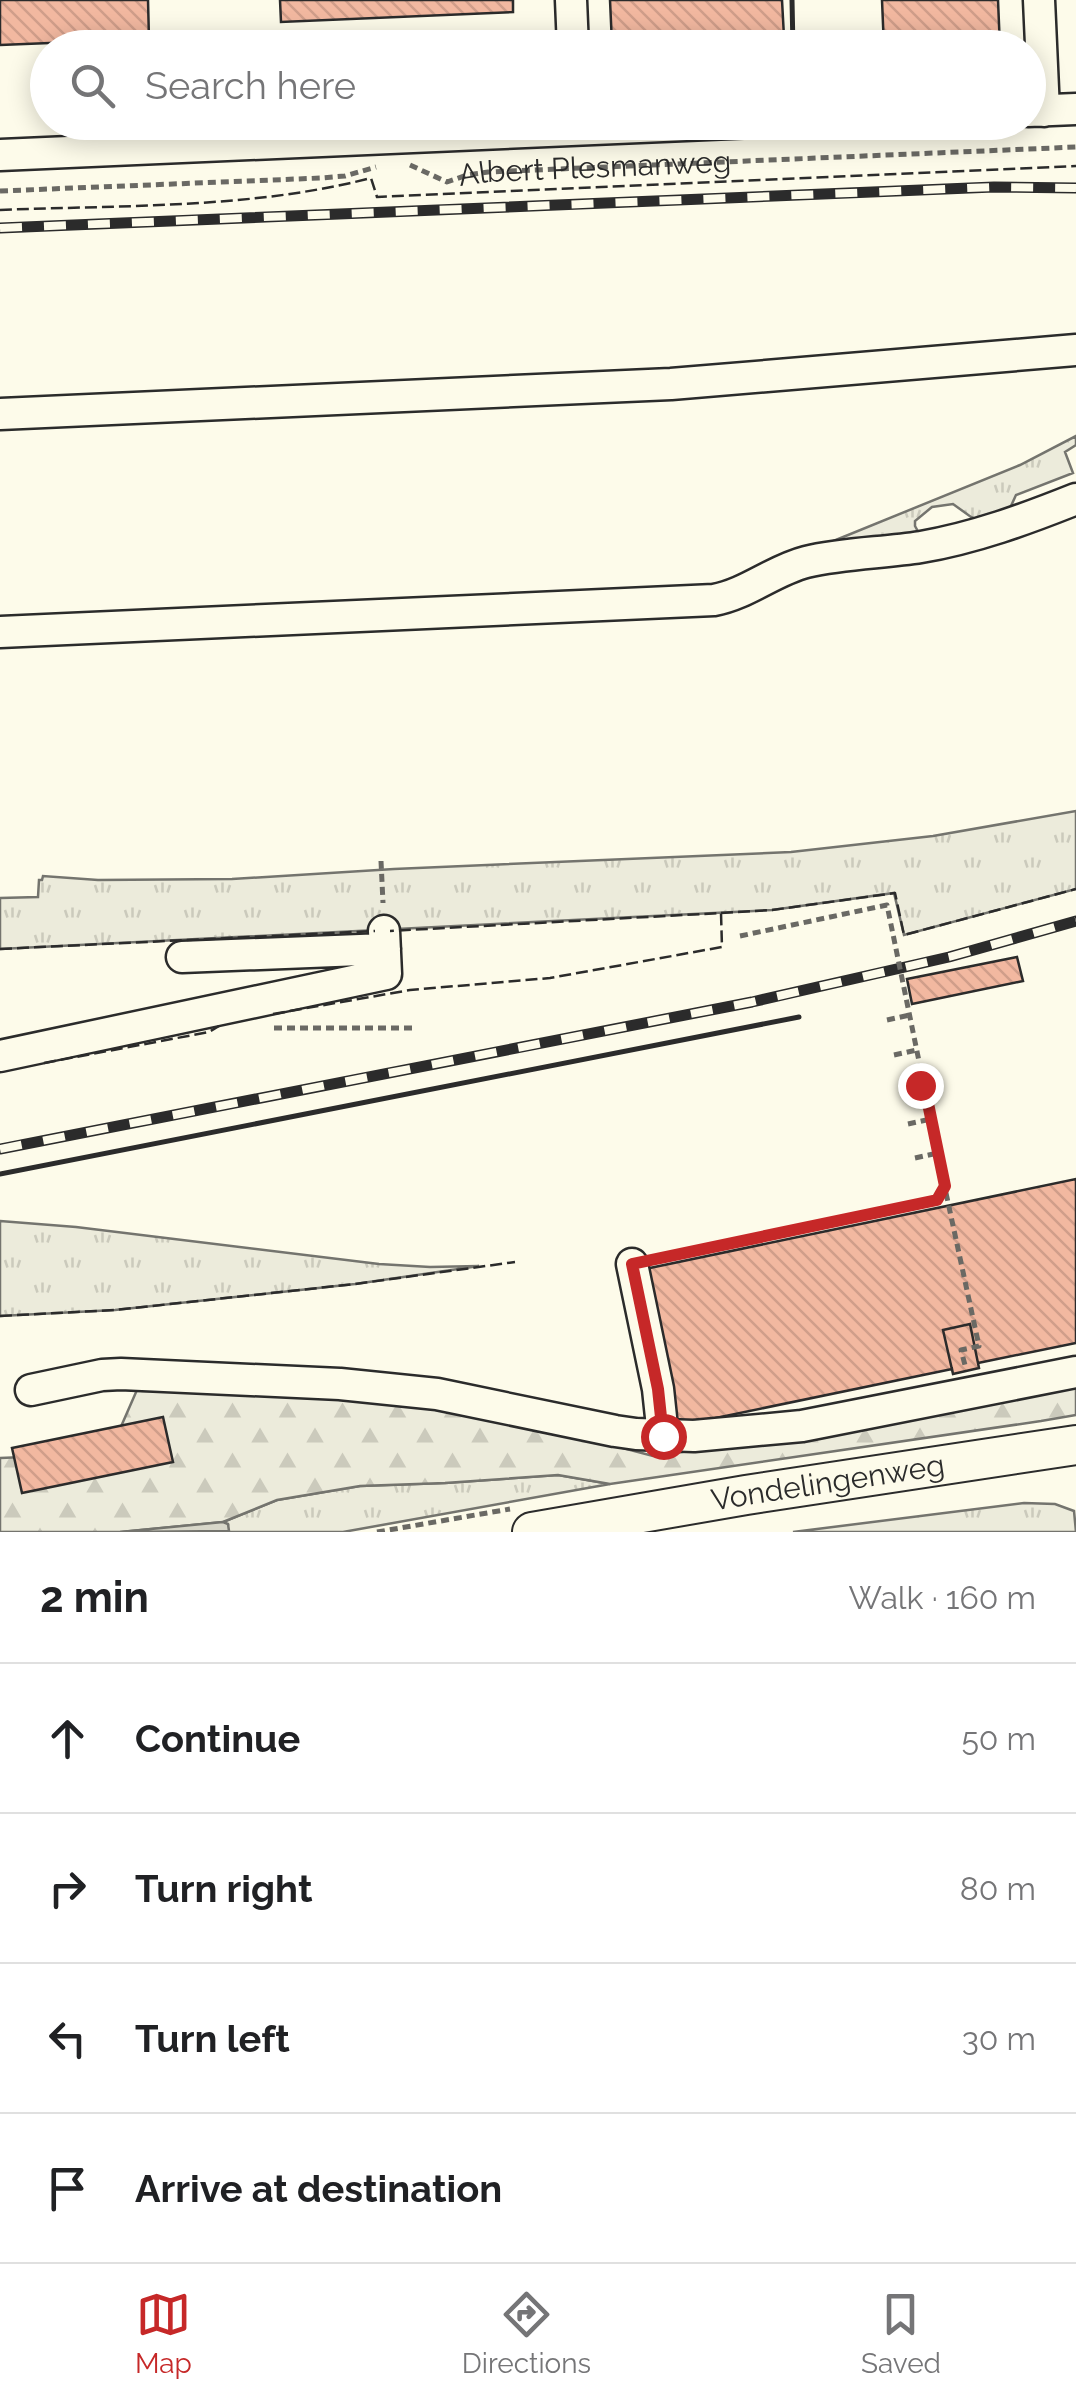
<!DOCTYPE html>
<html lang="en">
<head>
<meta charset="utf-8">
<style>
	body { margin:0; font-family:Raleway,sans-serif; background:#f6f6f6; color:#202124 }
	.stop { position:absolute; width:30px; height:30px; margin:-22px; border:8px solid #c62828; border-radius:50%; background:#fff }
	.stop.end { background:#c62828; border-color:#fff; box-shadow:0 2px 10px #0008 }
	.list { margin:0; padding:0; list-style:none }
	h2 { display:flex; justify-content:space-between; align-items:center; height:130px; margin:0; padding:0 40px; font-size:42px }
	h2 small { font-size:32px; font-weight:400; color:#757577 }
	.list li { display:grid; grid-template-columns:65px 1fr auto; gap:30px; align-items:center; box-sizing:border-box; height:150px; padding:0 40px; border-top:2px solid #e0e0e0 }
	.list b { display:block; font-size:38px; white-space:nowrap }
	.list em { font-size:32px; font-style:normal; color:#757577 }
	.icon { flex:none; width:55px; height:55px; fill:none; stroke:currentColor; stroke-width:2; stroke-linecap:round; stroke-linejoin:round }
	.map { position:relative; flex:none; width:1076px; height:1532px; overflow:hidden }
	.search { position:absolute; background:#fff; box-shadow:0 5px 25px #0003; left:30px; right:30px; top:30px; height:110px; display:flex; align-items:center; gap:25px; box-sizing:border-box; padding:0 35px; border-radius:55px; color:#757577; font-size:38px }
	.sheet { height:730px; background:#fff }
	nav { display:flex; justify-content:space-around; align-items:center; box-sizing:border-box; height:140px; border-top:2px solid #e0e0e0; background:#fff; font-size:28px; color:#757577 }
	nav a { display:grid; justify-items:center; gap:5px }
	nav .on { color:#c62828 }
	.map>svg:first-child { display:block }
</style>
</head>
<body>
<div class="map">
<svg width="1076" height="1532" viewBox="0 0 1076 1532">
	<defs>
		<pattern id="grass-tufts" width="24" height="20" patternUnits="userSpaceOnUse" patternTransform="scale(2.5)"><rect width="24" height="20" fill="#ecebdb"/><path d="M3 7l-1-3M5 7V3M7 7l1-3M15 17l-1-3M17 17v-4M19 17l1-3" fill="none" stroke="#cbcabc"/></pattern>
		<pattern id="forest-firs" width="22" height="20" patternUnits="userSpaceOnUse" patternTransform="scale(2.5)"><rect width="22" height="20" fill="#ecebdb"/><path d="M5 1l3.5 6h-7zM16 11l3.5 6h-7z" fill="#cbcabc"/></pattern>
		<pattern id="building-back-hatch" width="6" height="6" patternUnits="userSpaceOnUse" patternTransform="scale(2.5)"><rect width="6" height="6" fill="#f2b8a0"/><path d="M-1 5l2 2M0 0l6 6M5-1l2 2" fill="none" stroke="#d09e8a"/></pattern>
	</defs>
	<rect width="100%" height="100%" fill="#fdfbea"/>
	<path fill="url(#grass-tufts)" stroke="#74746e" stroke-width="2.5" d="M1076,436V445L1065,452L1073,473L1016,495L1006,517L984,523L971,517L953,504L932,507L915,521V526L921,537L821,546L1020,465Z
		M1076,811V889L904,935L894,893L772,910L0,949V898L38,897L39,880H42L43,876L98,880L232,879L394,869L791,852L933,836Z
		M0,1221L76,1227L379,1264L430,1267L479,1266L355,1284L115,1310L0,1316Z
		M558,1475L610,1484L343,1532H227L228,1525L223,1522L277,1500L360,1486L445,1483Z
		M1024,1503L1055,1504L1074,1511L1076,1532H793Z"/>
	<path fill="url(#forest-firs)" stroke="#74746e" stroke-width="2.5" d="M1076,1375V1415L1041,1421L610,1484L558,1475L445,1483L360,1486L277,1500L223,1522L121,1532H0V1458L74,1455L116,1438L140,1383L341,1392L539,1426L653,1456L704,1449Z"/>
	<path fill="#d8d7c9" stroke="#74746e" stroke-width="2.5" d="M223,1522L228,1524L229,1531L120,1532Z"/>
	<path fill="url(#building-back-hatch)" stroke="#2b2b2b" stroke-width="2.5" d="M0,0H148L149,39L0,45Z
		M280,0H513V12L281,22Z
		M610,0H782L784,37L612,44Z
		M882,0H998L1000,48H884Z
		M1017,957L1023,981L912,1004L907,979Z
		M1076,1179V1343L978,1363L979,1368L953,1374L952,1369L677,1426L645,1269Z
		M970,1324L979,1368L953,1374L943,1330Z
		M163,1417L173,1462L22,1493L12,1448Z"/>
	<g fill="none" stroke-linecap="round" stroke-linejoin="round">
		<g stroke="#2b2b2b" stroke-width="35">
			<path id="minor" d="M571,0L573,48
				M1039,0L1044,111
				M1028,111L1076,109
				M0,155L755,122
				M0,414L671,384L1076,350
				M0,632L714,600C747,594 774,570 806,562C844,553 883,553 921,547C974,538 1026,519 1076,499
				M182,957L385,949
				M0,1056L386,974L384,931
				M632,1264L658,1389L663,1436
				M31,1390L102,1375L121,1374L340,1384L437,1394L615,1431L636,1434L694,1436L802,1426L1076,1372"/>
		</g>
		<g stroke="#2b2b2b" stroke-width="42">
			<g id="major">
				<path id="s2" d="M532,1532L746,1495L1076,1445"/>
			</g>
		</g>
		<g stroke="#6a6964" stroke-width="5" stroke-dasharray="8 5" stroke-linecap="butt">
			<path id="s1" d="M410,165L447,182L467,175L488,172L1076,147"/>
			<path d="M0,191L321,178L345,176L376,167"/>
			<path d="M381,861L383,903"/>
			<path d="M887,1020L910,1015"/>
			<path d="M274,1028H416"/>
			<path d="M894,1055L917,1050"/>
			<path d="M901,1089L924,1084"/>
			<path d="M908,1124L931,1119"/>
			<path d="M915,1158L938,1153"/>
			<path d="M946,1193L979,1346L961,1350L965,1365"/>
			<path d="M660,1258L937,1200L945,1187"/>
			<path d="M377,1532L510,1509"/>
		</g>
		<use href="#minor" stroke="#fdfbea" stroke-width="30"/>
		<use href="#major" stroke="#fdfbea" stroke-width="38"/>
		<g stroke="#2b2b2b" stroke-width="11">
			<path id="rail" d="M0,228L994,187L1076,188
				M0,1149L752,1002L949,957L1076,921"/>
		</g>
		<use href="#rail" stroke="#fdfbea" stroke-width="8" stroke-dasharray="22" stroke-linecap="butt"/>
		<path stroke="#6a6964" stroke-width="5" stroke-dasharray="8 5" stroke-linecap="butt" d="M740,936L887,905L946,1193"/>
		<path stroke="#2b2b2b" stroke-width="2.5" stroke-dasharray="12 5" stroke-linecap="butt" d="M0,210C123,205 251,209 371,178L377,197L1076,166
			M721,913L772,910L895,893L904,935L1076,889
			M0,949L375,931
			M273,1014L410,990L550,978L722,947L721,913L390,931
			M44,1063L209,1032L219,1026
			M0,1316L115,1310L355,1284L515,1262"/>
		<path stroke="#2b2b2b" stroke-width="5" d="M792,0L793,48
			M0,1174L799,1017"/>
	</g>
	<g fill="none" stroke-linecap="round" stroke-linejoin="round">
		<path stroke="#c62828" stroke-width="12" d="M663,1436L658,1389L632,1264L937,1200L945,1186L924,1084L920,1085"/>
	</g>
	<g text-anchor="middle" stroke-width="8" stroke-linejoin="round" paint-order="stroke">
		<g font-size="30" fill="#2b2b2b" stroke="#fdfbea">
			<text dy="10" stroke="none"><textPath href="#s1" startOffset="190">Albert Plesmanweg</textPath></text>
			<text dy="10" stroke="none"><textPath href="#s2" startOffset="300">Vondelingenweg</textPath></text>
		</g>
	</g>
</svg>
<div class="stop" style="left:663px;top:1436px"></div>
<div class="stop end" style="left:920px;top:1085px"></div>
<div class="search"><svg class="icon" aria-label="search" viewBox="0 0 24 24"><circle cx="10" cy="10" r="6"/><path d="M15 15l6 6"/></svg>Search here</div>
</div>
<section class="sheet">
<h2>2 min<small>Walk · 160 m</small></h2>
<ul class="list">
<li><svg class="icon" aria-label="ahead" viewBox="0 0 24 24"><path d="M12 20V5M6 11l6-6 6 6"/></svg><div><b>Continue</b></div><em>50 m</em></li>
<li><svg class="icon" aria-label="right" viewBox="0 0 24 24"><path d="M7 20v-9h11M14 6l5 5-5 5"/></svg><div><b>Turn right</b></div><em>80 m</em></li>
<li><svg class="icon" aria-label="left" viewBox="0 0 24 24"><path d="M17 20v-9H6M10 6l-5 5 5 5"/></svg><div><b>Turn left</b></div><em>30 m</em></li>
<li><svg class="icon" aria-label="arrive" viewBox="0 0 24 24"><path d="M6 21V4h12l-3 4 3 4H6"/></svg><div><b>Arrive at destination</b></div></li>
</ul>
</section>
<nav>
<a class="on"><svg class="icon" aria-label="map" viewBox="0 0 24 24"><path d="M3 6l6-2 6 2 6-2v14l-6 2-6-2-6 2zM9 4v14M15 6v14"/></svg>Map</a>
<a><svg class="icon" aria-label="directions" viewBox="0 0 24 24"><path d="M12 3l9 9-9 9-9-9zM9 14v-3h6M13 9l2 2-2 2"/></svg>Directions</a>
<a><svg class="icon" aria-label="saved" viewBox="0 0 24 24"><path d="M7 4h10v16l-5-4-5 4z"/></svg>Saved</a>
</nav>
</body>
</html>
